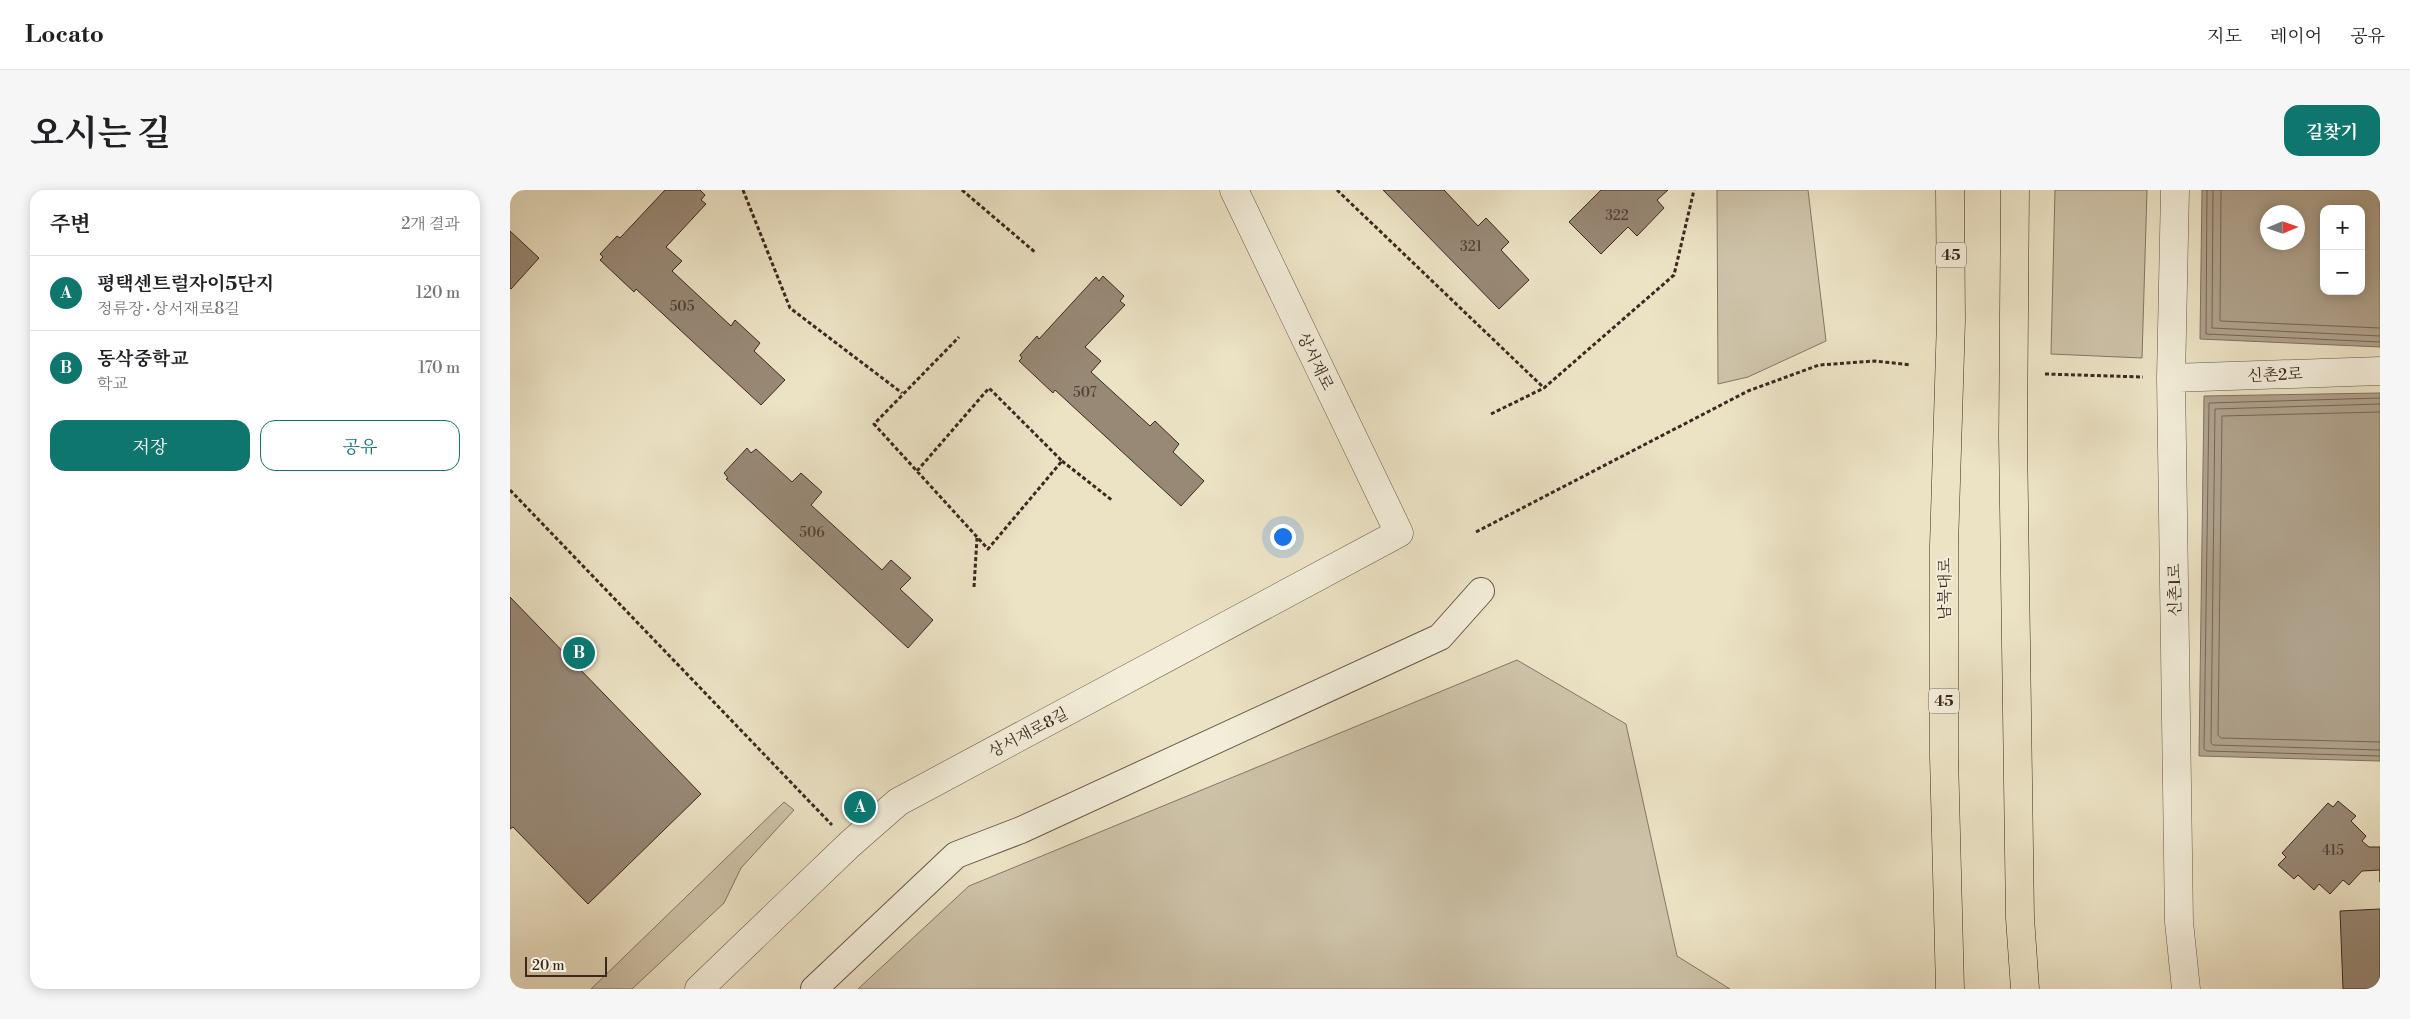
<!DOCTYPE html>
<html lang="ko">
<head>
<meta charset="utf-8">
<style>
	body { margin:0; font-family:"Libre Bodoni","Noto Serif KR",serif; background:#f6f6f6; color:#202124 }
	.controls { position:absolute; right:15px; top:15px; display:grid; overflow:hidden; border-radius:10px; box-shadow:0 2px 12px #0003 }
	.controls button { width:45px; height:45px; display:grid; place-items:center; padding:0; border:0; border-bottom:1px solid #e0e0e0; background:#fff; color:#202124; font:25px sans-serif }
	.compass { position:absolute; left:1750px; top:15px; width:45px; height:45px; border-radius:50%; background:#fff; box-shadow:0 2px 12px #0003; rotate:88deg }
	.scale { position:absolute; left:15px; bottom:12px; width:82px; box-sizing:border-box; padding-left:5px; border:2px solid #3d2821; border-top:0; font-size:14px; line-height:18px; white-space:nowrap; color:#3d2821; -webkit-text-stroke:4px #f3edd9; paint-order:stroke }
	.you { position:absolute; left:772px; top:346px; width:18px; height:18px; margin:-12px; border:4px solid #fff; border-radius:50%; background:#1a73e8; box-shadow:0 0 0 8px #1a73e833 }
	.badge { display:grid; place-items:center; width:32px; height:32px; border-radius:50%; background:#0f766e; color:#fff; font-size:16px; font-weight:700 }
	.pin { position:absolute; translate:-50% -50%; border:2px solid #fff; box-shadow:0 1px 5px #0006 }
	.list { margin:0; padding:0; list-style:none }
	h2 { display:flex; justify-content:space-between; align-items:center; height:65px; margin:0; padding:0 20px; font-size:21px }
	h2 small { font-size:16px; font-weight:400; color:#757577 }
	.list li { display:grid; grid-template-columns:32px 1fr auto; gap:15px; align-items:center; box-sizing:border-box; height:75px; padding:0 20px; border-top:1px solid #e0e0e0 }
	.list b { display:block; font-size:19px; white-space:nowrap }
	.list p { margin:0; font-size:16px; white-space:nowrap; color:#757577 }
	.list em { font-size:16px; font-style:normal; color:#757577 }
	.actions { display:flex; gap:10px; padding:15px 20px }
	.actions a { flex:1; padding:11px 0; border:1px solid #0f766e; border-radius:15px; text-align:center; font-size:18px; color:#0f766e }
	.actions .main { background:#0f766e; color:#fff }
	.map { position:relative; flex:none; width:1870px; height:799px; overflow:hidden; border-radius:15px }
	header { display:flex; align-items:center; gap:30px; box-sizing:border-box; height:70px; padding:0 25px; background:#fff; border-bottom:1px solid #e0e0e0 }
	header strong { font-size:24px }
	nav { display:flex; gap:28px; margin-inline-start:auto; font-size:18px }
	.intro { display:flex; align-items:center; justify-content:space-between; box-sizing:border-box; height:120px; padding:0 30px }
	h1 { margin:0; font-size:35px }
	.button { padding:12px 22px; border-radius:15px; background:#0f766e; color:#fff; font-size:18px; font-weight:700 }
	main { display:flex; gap:30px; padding:0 30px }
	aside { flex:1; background:#fff; border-radius:15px; box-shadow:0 2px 12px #0003 }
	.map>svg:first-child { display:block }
</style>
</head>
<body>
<header>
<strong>Locato</strong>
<nav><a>지도</a><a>레이어</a><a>공유</a></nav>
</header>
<div class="intro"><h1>오시는 길</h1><a class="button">길찾기</a></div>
<main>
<aside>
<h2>주변<small>2개 결과</small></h2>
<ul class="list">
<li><span class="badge">A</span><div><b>평택센트럴자이5단지</b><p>정류장 · 상서재로8길</p></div><em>120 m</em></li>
<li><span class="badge">B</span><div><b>동삭중학교</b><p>학교</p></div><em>170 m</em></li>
</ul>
<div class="actions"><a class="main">저장</a><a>공유</a></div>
</aside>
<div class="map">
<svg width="1870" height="799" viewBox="0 0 1870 799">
	<rect width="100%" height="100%" fill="#ece3c5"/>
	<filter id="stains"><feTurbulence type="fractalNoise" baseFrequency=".004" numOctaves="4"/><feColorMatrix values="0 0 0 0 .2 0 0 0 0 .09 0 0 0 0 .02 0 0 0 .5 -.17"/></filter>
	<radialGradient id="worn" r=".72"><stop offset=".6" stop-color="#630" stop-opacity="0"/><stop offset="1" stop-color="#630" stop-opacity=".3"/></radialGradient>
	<path fill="#cec3a9" stroke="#867665" d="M1207,0H1298L1316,151L1238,187L1208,194Z
		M1545,0H1637L1632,168L1541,164Z
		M1007,470L1116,534L1167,766L1220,799H348L459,696Z
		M274,612L284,620L231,678L214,713L122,799H81Z"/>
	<path fill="#b0a38d" stroke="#827262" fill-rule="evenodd" d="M1692,0H1870V157L1690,149ZM1814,19H1851V101H1814ZM1758,22H1788V52H1758Z
		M1870,203V571L1689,566L1694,206Z"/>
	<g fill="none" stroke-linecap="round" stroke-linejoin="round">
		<path stroke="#766657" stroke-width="1" d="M1697,0L1696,144L1870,152
			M1703,0L1702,138L1870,146
			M1711,0L1710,131L1870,138
			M1870,208L1699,213L1694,559L1697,561L1870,566
			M1870,214L1705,219L1701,553L1703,555L1870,560
			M1870,222L1712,226L1708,545L1711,548L1870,552"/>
	</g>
	<path fill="#988976" stroke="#3d2821" d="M155,0H190L195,5L191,10L196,14L156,57L172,71L162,81L221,136L225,130L250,153L244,161L275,190L251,215L126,99L124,102L90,70L93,67L90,64L107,46L110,48Z
		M873,0H934L968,36L976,28L999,52L991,60L1019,90L989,119Z
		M1091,0H1158L1147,10L1154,18L1127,46L1118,37L1091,64L1059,32Z
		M0,41L29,68L1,99L0,98Z
		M593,86L614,106L610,111L615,115L575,157L591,171L581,182L640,236L645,231L669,254L663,262L694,291L671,316L545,200L543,203L509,171L512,168L510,165L527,146L529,149L586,87L589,91Z
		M237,258L241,263L246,259L282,292L291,283L312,302L301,315L372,380L381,370L401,388L390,399L423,430L398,458L216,289L218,288L214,283Z
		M0,407L191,604L78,714L3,637L0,639Z
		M1828,611L1846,626L1841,631L1856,646L1852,651L1859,657H1870V692V680L1852,681L1839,695L1833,690L1820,704L1809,694L1804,700L1788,685L1784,689L1768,675L1776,667L1772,663L1818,613L1823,617Z
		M1870,719V799H1833L1830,721Z"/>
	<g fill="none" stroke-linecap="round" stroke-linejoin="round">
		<g stroke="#69574a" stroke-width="28">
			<path id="minor" d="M304,799L446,665L511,640L930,447L971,401"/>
		</g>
		<g stroke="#69574a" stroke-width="29">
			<path id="tertiary" d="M1665,0L1661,188L1669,732L1676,799
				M1661,188L1870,181
				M189,799L340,654L388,612L889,343L724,0"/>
		</g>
		<g stroke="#3d2821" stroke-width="29">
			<path id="trunk" d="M1505,0L1503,247L1510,728L1515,799
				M1440,799L1434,566V356L1441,130L1440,0"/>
		</g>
		<path stroke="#3d2821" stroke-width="3" stroke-dasharray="4 2.5" stroke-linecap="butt" d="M233,0L280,118L392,203
			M452,0L526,63
			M827,0L1034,198
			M1535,184L1633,187
			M981,224L1034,198L1164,85L1184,0
			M552,271L603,311
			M407,281L479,198L552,271L478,359L364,234L449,147
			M0,300L322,635
			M966,342L1238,201L1309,175L1365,171L1401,175
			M464,397L467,348"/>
		<use href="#minor" stroke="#f3edd9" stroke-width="26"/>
		<use href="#tertiary" stroke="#f3edd9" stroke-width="28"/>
		<use href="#trunk" stroke="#ece3c5" stroke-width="28"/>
	</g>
	<g text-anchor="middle" stroke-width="4" stroke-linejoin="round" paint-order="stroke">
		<g font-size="14" fill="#544036">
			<text x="1107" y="30">322</text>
			<text x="961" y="61">321</text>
			<text x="172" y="121">505</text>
			<text x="575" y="207">507</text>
			<text x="302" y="347">506</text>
			<text x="1823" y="665">415</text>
		</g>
		<g fill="#f3edd9" stroke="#746358" stroke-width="1">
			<rect x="1426" y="52.5" width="30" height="25" rx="4"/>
			<rect x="1419" y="498.5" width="30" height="25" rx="4"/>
		</g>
		<g font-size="15" font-weight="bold" fill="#3d2821">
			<text x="1441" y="70">45</text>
			<text x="1434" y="516">45</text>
		</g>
		<g font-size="16" fill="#3d2821" stroke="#f3edd9">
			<text transform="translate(806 171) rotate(64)" y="6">상서재로</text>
			<text transform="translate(1765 184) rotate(-2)" y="6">신촌2로</text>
			<text transform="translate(1434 399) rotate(-90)" y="6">남북대로</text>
			<text transform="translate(1664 400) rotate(-91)" y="6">신촌1로</text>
			<text transform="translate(518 542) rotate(-28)" y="6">상서재로8길</text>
		</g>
	</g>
	<rect width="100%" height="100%" filter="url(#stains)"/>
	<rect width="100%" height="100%" fill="url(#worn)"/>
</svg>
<div class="controls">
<button>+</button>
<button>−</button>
</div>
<svg class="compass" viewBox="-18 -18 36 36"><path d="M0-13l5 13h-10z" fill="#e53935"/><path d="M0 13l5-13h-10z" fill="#757577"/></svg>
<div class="scale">20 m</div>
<div class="you"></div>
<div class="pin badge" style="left:350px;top:617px">A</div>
<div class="pin badge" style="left:69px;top:463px">B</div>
</div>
</main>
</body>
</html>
